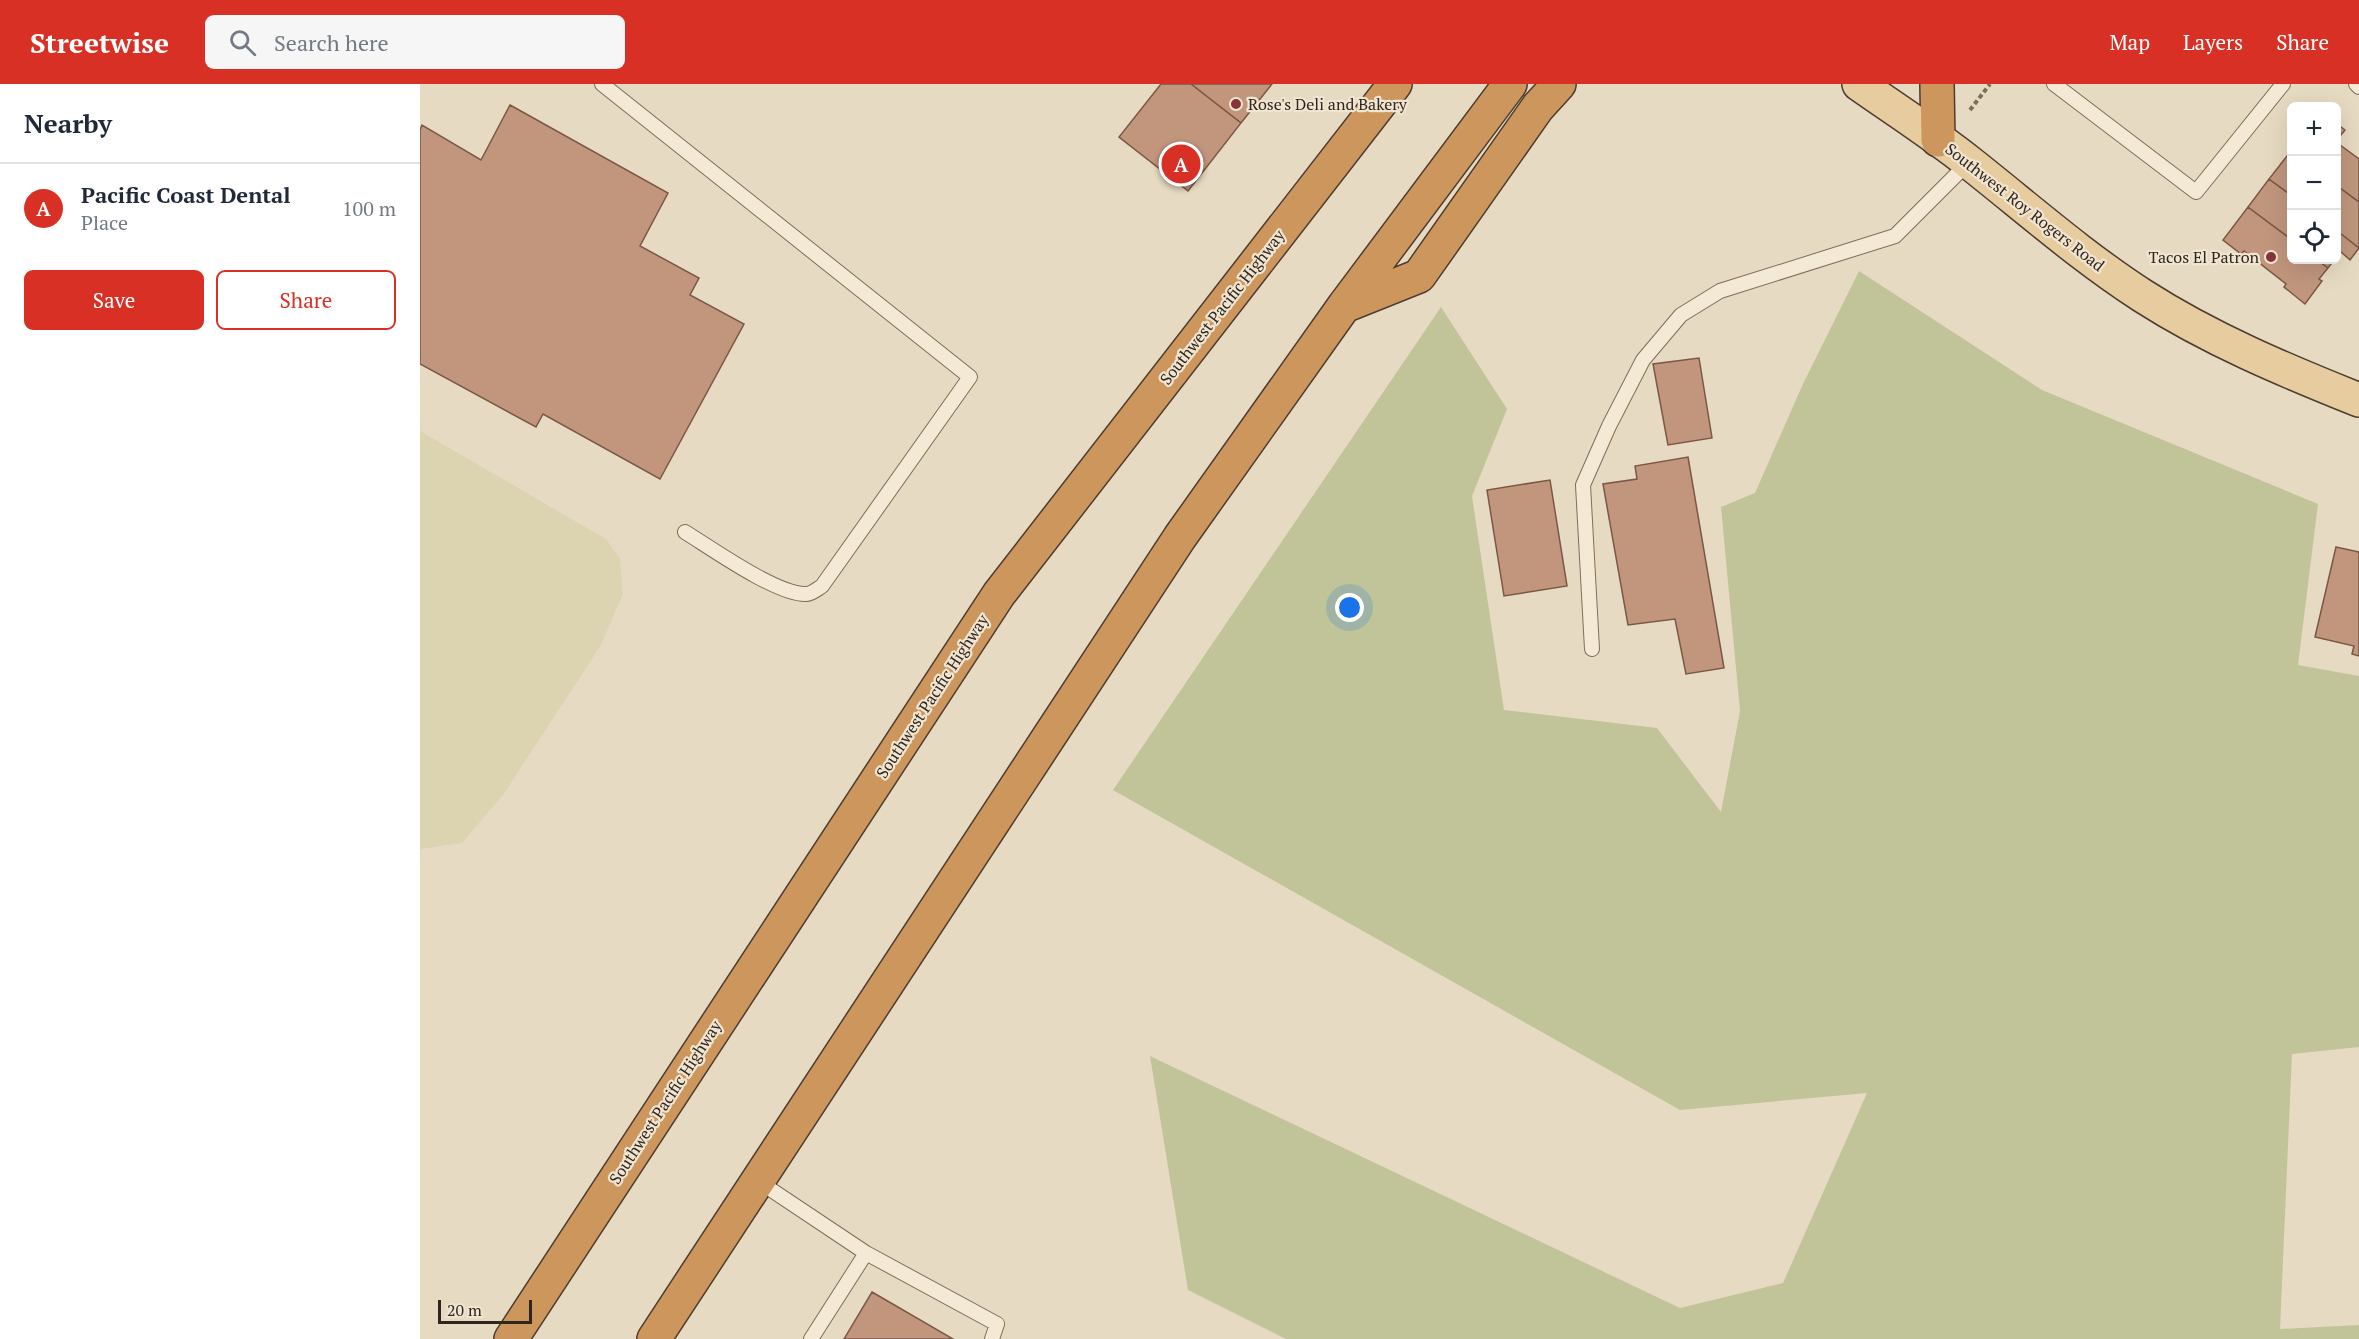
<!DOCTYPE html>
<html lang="en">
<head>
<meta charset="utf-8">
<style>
	body { margin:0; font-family:"PT Serif",serif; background:#f6f6f7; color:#1f2937 }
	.controls { position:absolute; right:18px; top:18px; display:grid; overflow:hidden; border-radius:9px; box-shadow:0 6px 24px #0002 }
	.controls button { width:54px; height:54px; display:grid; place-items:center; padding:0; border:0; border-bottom:2px solid #e0e1e3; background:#fff; color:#1f2937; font:30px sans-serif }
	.scale { position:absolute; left:18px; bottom:15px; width:94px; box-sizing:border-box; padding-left:6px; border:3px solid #31261e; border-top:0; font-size:16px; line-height:21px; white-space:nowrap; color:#31261e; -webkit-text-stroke:4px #f0e5d1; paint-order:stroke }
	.you { position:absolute; left:930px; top:524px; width:21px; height:21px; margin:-15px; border:4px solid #fff; border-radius:50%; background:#1a73e8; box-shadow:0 0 0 9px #1a73e833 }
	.badge { display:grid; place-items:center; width:39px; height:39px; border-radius:50%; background:#d93025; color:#fff; font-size:20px; font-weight:700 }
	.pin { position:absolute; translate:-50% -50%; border:3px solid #fff; box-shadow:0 2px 6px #0006 }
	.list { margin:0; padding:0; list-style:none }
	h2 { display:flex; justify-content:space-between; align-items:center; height:78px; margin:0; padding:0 24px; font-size:26px }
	h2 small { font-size:20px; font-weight:400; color:#747a83 }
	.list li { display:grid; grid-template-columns:39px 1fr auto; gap:18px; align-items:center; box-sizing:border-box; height:90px; padding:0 24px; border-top:2px solid #e0e1e3 }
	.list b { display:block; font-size:22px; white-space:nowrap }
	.list p { margin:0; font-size:20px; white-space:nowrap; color:#747a83 }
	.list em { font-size:20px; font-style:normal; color:#747a83 }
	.actions { display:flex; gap:12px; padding:18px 24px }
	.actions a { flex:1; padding:14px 0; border:2px solid #d93025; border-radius:9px; text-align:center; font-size:21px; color:#d93025 }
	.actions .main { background:#d93025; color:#fff }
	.icon { flex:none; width:33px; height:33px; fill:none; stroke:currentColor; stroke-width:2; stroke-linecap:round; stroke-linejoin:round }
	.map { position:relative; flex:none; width:1939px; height:1255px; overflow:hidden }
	header { display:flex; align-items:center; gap:36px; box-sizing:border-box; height:84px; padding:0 30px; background:#d93025; color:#fff }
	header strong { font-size:28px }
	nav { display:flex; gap:33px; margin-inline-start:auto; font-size:21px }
	.search { width:420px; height:54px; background:#f6f6f7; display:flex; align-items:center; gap:15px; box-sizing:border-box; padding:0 21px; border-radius:9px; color:#747a83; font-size:22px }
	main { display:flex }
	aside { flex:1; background:#fff }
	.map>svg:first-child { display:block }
</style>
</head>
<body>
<header>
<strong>Streetwise</strong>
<div class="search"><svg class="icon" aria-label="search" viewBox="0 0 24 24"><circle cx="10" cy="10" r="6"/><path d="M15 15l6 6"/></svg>Search here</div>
<nav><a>Map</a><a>Layers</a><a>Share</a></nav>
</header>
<main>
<aside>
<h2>Nearby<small></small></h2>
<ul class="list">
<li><span class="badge">A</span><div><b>Pacific Coast Dental</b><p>Place</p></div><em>100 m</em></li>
</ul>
<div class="actions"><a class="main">Save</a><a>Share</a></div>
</aside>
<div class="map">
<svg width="1939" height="1255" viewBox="0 0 1939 1255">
	<rect width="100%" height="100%" fill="#e7dac2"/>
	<path fill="#dcd3b1" d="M0,347L186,455L200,475L203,510L181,561L83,711L42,759L0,765Z"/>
	<path fill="#c1c498" d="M1439,187L1622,306L1898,420L1878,581L1939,592V963L1872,970L1860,1245L1939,1241V1255H866L768,1206L730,972L1260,1224L1363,1199L1447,1009L1260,1026L693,706L1021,223L1087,325L1052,412L1084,626L1237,644L1301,728L1320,627L1301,423L1335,409L1382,302Z"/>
	<path fill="#c1967d" stroke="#7b5745" stroke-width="1.5" d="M741,0H771L821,39L768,107L699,53Z
		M771,0H852L821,39Z
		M90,21L248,109L220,162L279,194L270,211L324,240L240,395L123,330L116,343L0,280V46L2,41L61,76Z
		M1916,39L1925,46L1916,57Z
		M1916,58L1939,75V118L1916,101Z
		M1871,67H1872V112L1849,95Z
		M1849,95L1872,112V156L1828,123Z
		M1916,101L1939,118V164L1916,146Z
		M1828,123L1872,156V176H1897L1908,184L1899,195L1902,197L1885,220L1864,203L1866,200L1824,167L1821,170L1803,156Z
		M1916,146L1939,164L1930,176L1920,167L1916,172Z
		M1897,176H1914L1908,184Z
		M1279,274L1292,354L1248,361L1233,280Z
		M1268,373L1304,584L1266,590L1255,535L1208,541L1183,400L1217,395L1215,382Z
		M1130,396L1147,502L1084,512L1067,406Z
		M1916,463L1939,468V572L1932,570L1934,562L1895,553Z
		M452,1208L533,1255H424Z"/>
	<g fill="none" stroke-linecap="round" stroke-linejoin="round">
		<g stroke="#7f6d5c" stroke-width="16">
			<path id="lane" d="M182,0L550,293L402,502C397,505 392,510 386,510C357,511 291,464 265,448
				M1634,0L1776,108L1863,0
				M1936,0L1939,3
				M1172,565L1163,401L1189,342L1223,276L1261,231L1300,207L1475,152L1549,78
				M338,1097L446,1169L391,1255
				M446,1169L577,1240L572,1255"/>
		</g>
		<g stroke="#4d3c30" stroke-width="36">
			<path id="primary" d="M1439,0C1476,26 1515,51 1550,79C1607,124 1661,172 1723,212C1790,255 1864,286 1939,316"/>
		</g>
		<g stroke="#4d3c30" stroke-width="36">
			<path id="highway" d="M1517,0L1518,56
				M924,222L999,192L1118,23L1139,0
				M91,1255L579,510L975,0
				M234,1255L760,453L924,222L1090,0"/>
		</g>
		<path stroke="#7f6d5c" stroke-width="4" stroke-dasharray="4.5 3" stroke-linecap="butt" d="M1550,26L1570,0"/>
		<use href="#lane" stroke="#f3e9d4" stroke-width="14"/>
		<use href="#primary" stroke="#e6cc9e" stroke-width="33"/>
		<use href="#highway" stroke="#cd965d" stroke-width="33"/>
	</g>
	<g fill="#863439" stroke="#f0e5d1" stroke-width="2">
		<circle cx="816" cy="20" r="6"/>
		<circle cx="1851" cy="173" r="6"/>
	</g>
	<g text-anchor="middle" stroke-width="4.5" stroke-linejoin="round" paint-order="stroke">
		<g font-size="16" fill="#31261e" stroke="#f0e5d1" text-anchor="start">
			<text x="828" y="26">Rose's Deli and Bakery</text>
			<text x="1839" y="179" text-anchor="end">Tacos El Patron</text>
		</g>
		<g font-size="16" fill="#31261e" stroke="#f0e5d1">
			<text transform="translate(1605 123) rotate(38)" y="6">Southwest Roy Rogers Road</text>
			<text transform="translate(802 223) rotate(-52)" y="6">Southwest Pacific Highway</text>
			<text transform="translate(512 612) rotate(-57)" y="6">Southwest Pacific Highway</text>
			<text transform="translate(245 1018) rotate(-57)" y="6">Southwest Pacific Highway</text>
		</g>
	</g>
</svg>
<div class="controls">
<button>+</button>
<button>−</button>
<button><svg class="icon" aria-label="locate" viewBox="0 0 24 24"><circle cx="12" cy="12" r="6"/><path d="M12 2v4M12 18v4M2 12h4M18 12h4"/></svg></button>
</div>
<div class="scale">20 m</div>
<div class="you"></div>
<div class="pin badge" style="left:761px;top:80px">A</div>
</div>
</main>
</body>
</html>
